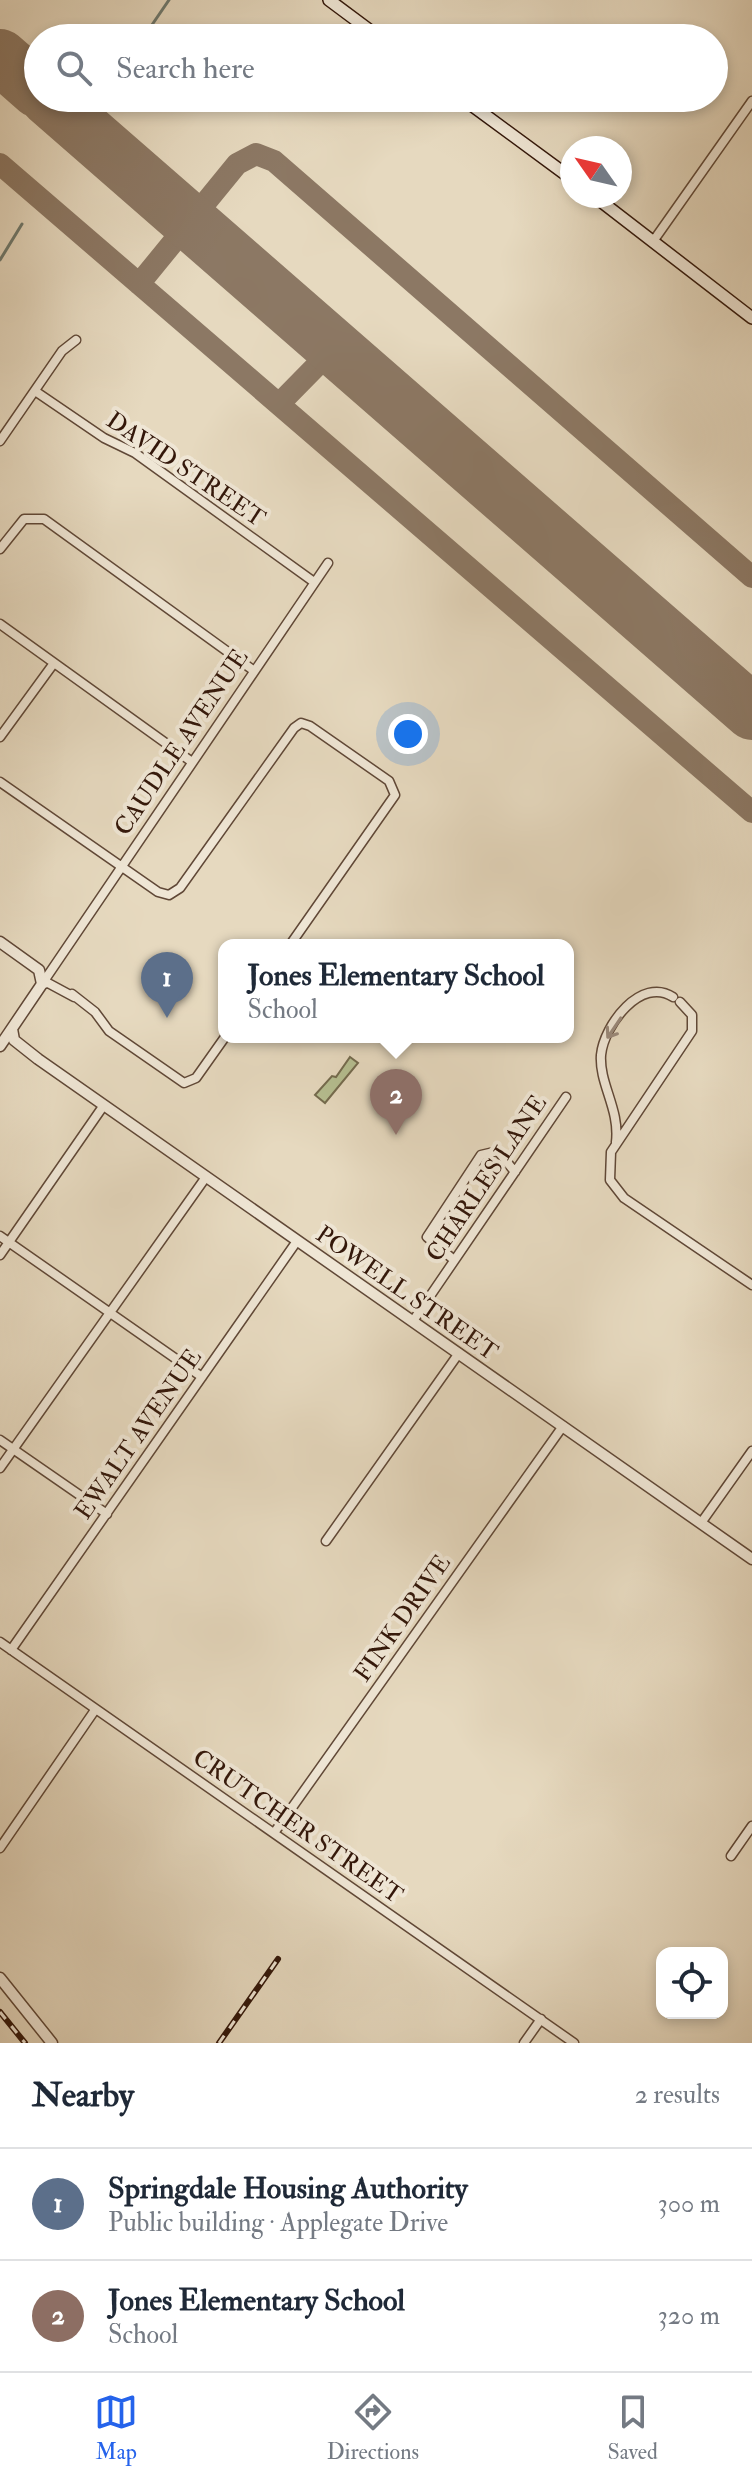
<!DOCTYPE html>
<html lang="en">
<head>
<meta charset="utf-8">
<style>
	body { margin:0; font-family:"IM FELL Double Pica",serif; background:#f2f2f3; color:#1f2937 }
	.controls { position:absolute; right:24px; bottom:24px; display:grid; overflow:hidden; border-radius:16px; box-shadow:0 4px 12px #0003 }
	.controls button { width:72px; height:72px; display:grid; place-items:center; padding:0; border:0; border-bottom:2px solid #e0e1e3; background:#fff; color:#1f2937; font:40px sans-serif }
	.compass { position:absolute; left:560px; top:136px; width:72px; height:72px; border-radius:50%; background:#fff; box-shadow:0 4px 12px #0003; rotate:304deg }
	.you { position:absolute; left:408px; top:734px; width:28px; height:28px; margin:-20px; border:6px solid #fff; border-radius:50%; background:#1a73e8; box-shadow:0 0 0 12px #1a73e833 }
	.badge { display:grid; place-items:center; width:52px; height:52px; border-radius:50%; background:#2563eb; color:#fff; font-size:26px; font-weight:700 }
	.pin { position:absolute; translate:-50% -66px; filter:drop-shadow(0 2px 4px #0008) }
	.pin::after { content:''; position:absolute; top:42px; width:28px; height:24px; background:inherit; clip-path:polygon(0 0,100% 0,50% 100%) }
	.popup { position:absolute; left:218px; top:939px; width:356px; height:104px; box-sizing:border-box; display:grid; place-content:center; border-radius:16px; background:#fff; filter:drop-shadow(0 2px 6px #0005); font-size:26px; white-space:nowrap; color:#747a83 }
	.popup b { font-size:30px; color:#1f2937 }
	.popup::after { content:''; position:absolute; left:50%; top:100%; margin-left:-16px; border:16px solid transparent; border-top-color:#fff }
	.list { margin:0; padding:0; list-style:none }
	h2 { display:flex; justify-content:space-between; align-items:center; height:104px; margin:0; padding:0 32px; font-size:34px }
	h2 small { font-size:26px; font-weight:400; color:#747a83 }
	.list li { display:grid; grid-template-columns:52px 1fr auto; gap:24px; align-items:center; box-sizing:border-box; height:112px; padding:0 32px; border-top:2px solid #e0e1e3 }
	.list b { display:block; font-size:30px; white-space:nowrap }
	.list p { margin:0; font-size:26px; white-space:nowrap; color:#747a83 }
	.list em { font-size:26px; font-style:normal; color:#747a83 }
	.icon { flex:none; width:44px; height:44px; fill:none; stroke:currentColor; stroke-width:2; stroke-linecap:round; stroke-linejoin:round }
	.map { position:relative; flex:none; width:752px; height:2043px; overflow:hidden }
	.search { position:absolute; background:#fff; box-shadow:0 4px 12px #0003; left:24px; right:24px; top:24px; height:88px; display:flex; align-items:center; gap:20px; box-sizing:border-box; padding:0 28px; border-radius:44px; color:#747a83; font-size:30px }
	.sheet { height:328px; background:#fff }
	nav { display:flex; justify-content:space-around; align-items:center; box-sizing:border-box; height:112px; border-top:2px solid #e0e1e3; background:#fff; font-size:22px; color:#747a83 }
	nav a { display:grid; justify-items:center; gap:4px }
	nav .on { color:#2563eb }
	.map>svg:first-child { display:block }
</style>
</head>
<body>
<div class="map">
<svg width="752" height="2043" viewBox="0 0 752 2043">
	<rect width="100%" height="100%" fill="#e6d9bf"/>
	<filter id="stains"><feTurbulence type="fractalNoise" baseFrequency=".0025" numOctaves="4"/><feColorMatrix values="0 0 0 0 .2 0 0 0 0 .09 0 0 0 0 .02 0 0 0 .5 -.17"/></filter>
	<radialGradient id="worn" r=".72"><stop offset=".6" stop-color="#630" stop-opacity="0"/><stop offset="1" stop-color="#630" stop-opacity=".3"/></radialGradient>
	<path fill="#b6bf91" stroke="#746b4e" stroke-width="2" d="M350,1057L358,1063L325,1103L315,1095L332,1076L336,1077Z"/>
	<g fill="none" stroke-linecap="round" stroke-linejoin="round">
		<path stroke="#6e796e" stroke-width="3" d="M143,38L169,0
			M0,260L22,224"/>
		<path stroke="#8c7864" stroke-width="22" d="M0,164L752,812
			M139,284L237,164L256,154L274,161L752,577
			M279,404L334,348"/>
		<path stroke="#8c7864" stroke-width="56" d="M0,57L38,90
			M48,98L752,712"/>
		<g stroke="#604837" stroke-width="11">
			<path id="minor" d="M654,240L752,101
				M35,391L104,438L135,453L314,582
				M0,441L62,351L76,340
				M0,549L24,519H44L253,670
				M0,624L192,762
				M0,737L54,663
				M0,782L158,892L169,895L180,888L294,728L301,723L310,726L389,781L395,795L290,945
				M72,994L95,1012L109,1031L184,1083L196,1078L225,1037
				M74,997L48,983L42,984L328,563
				M680,1002L692,1015V1031L611,1152L610,1180L624,1198L752,1285
				M616,1142C620,1109 599,1084 601,1055C604,1025 641,976 673,997
				M0,1236L202,1377
				M0,1255L104,1105
				M454,1260L427,1237L481,1155L498,1151L515,1172
				M413,1321L566,1097
				M0,1440L107,1514
				M0,1468L206,1177
				M701,1523L752,1451
				M326,1541L459,1353
				M0,1642L574,2043
				M11,1650L297,1241
				M274,1833L563,1426
				M0,1848L95,1710
				M731,1856L752,1826
				M524,2043L541,2019"/>
		</g>
		<g stroke="#604837" stroke-width="13">
			<path id="tertiary" d="M0,942L39,970L42,984L0,1046
				M12,1029L14,1040L38,1059L752,1559
				M0,1978L52,2043"/>
		</g>
		<g stroke="#33170a" stroke-width="14">
			<path id="secondary" d="M329,0L380,38
				M462,98L572,179
				M594,196L752,318"/>
		</g>
		<use href="#minor" stroke="#efe6d5" stroke-width="8"/>
		<use href="#tertiary" stroke="#efe6d5" stroke-width="10"/>
		<use href="#secondary" stroke="#efe6d5" stroke-width="11"/>
		<g stroke="#33170a" stroke-width="6">
			<path id="rail" d="M0,2012L25,2043
				M219,2043L278,1959"/>
		</g>
		<use href="#rail" stroke="#efe6d5" stroke-width="3" stroke-dasharray="9" stroke-linecap="butt"/>
	</g>
	<defs><path id="oneway-shaft" d="M-6 0H5M1.5-3L5.5 0L1.5 3" fill="none" stroke-width="1.6" stroke-linecap="round" stroke-linejoin="round" transform="scale(2)"/></defs>
	<use stroke="#9a897a" href="#oneway-shaft" transform="translate(614 1028) rotate(124)"/>
	<g text-anchor="middle" stroke-width="8" stroke-linejoin="round" paint-order="stroke">
		<g font-size="24" fill="#33170a" stroke="#efe6d5">
			<text transform="translate(186 469) rotate(34)" y="8">DAVID STREET</text>
			<text transform="translate(181 742) rotate(-56)" y="8">CAUDLE AVENUE</text>
			<text transform="translate(486 1178) rotate(-56)" y="8">CHARLES LANE</text>
			<text transform="translate(407 1293) rotate(35)" y="8">POWELL STREET</text>
			<text transform="translate(138 1434) rotate(-55)" y="8">EWALT AVENUE</text>
			<text transform="translate(402 1618) rotate(-55)" y="8">FINK DRIVE</text>
			<text transform="translate(298 1826) rotate(35)" y="8">CRUTCHER STREET</text>
		</g>
	</g>
	<rect width="100%" height="100%" filter="url(#stains)"/>
	<rect width="100%" height="100%" fill="url(#worn)"/>
</svg>
<div class="controls">
<button><svg class="icon" aria-label="locate" viewBox="0 0 24 24"><circle cx="12" cy="12" r="6"/><path d="M12 2v4M12 18v4M2 12h4M18 12h4"/></svg></button>
</div>
<svg class="compass" viewBox="-18 -18 36 36"><path d="M0-13l5 13h-10z" fill="#e53935"/><path d="M0 13l5-13h-10z" fill="#747a83"/></svg>
<div class="you"></div>
<div class="pin badge" style="left:167px;top:1018px;background:#5c6f8a">1</div>
<div class="pin badge" style="left:396px;top:1135px;background:#8d6e63">2</div>
<div class="popup"><b>Jones Elementary School</b>School</div>
<div class="search"><svg class="icon" aria-label="search" viewBox="0 0 24 24"><circle cx="10" cy="10" r="6"/><path d="M15 15l6 6"/></svg>Search here</div>
</div>
<section class="sheet">
<h2>Nearby<small>2 results</small></h2>
<ul class="list">
<li><span class="badge" style="background:#5c6f8a">1</span><div><b>Springdale Housing Authority</b><p>Public building · Applegate Drive</p></div><em>300 m</em></li>
<li><span class="badge" style="background:#8d6e63">2</span><div><b>Jones Elementary School</b><p>School</p></div><em>320 m</em></li>
</ul>
</section>
<nav>
<a class="on"><svg class="icon" aria-label="map" viewBox="0 0 24 24"><path d="M3 6l6-2 6 2 6-2v14l-6 2-6-2-6 2zM9 4v14M15 6v14"/></svg>Map</a>
<a><svg class="icon" aria-label="directions" viewBox="0 0 24 24"><path d="M12 3l9 9-9 9-9-9zM9 14v-3h6M13 9l2 2-2 2"/></svg>Directions</a>
<a><svg class="icon" aria-label="saved" viewBox="0 0 24 24"><path d="M7 4h10v16l-5-4-5 4z"/></svg>Saved</a>
</nav>
</body>
</html>
